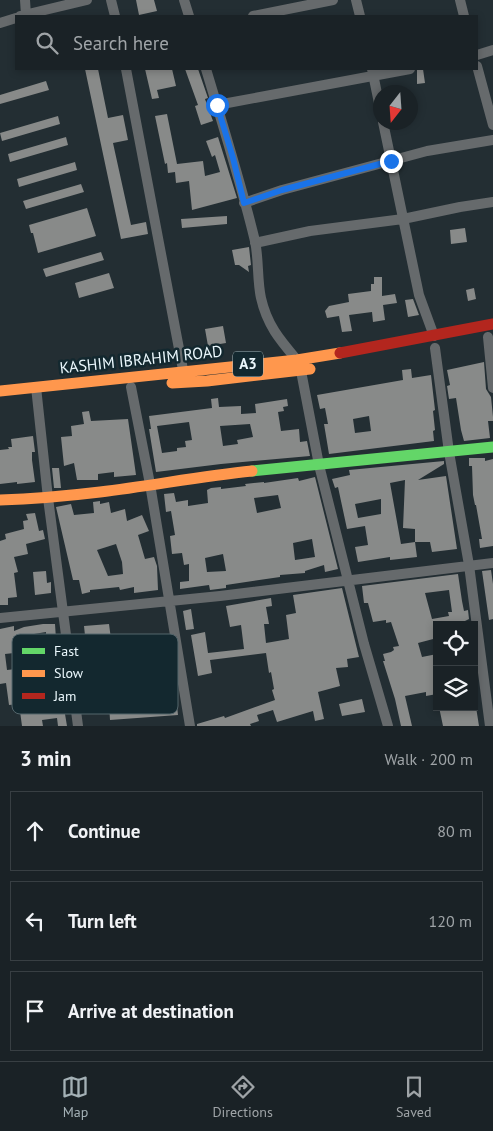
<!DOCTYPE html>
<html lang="en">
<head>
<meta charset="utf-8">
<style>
	body { margin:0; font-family:"PT Sans",sans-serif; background:#272f32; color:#f1f3f6 }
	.controls { position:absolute; right:15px; bottom:15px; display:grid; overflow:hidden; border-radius:0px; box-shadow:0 2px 8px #0003 }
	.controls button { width:45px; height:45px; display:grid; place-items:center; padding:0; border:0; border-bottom:1px solid #383f43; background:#1a2226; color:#f1f3f6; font:25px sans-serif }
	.compass { position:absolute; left:373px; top:85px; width:45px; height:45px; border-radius:50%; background:#1a2226; box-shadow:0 2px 8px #0003; rotate:197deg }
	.stop { position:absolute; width:15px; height:15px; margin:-11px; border:4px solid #1a73e8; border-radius:50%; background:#fff }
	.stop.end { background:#1a73e8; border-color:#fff; box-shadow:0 1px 5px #0008 }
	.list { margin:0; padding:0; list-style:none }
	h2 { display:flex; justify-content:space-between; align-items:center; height:65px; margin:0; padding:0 20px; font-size:21px }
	h2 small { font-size:16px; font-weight:400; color:#9fa4a7 }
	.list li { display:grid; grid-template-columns:32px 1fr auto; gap:15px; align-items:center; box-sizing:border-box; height:80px; margin:0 10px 10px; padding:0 10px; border:1px solid #383f43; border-radius:0px }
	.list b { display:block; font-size:19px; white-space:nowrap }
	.list em { font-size:16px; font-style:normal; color:#9fa4a7 }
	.icon { flex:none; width:28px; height:28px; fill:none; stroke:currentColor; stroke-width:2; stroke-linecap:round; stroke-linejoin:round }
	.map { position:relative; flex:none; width:493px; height:726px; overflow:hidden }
	.search { position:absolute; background:#1a2226; box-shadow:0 2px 8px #0003; left:15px; right:15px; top:15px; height:55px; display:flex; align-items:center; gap:12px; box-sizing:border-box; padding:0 18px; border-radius:0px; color:#9fa4a7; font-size:19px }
	.sheet { height:335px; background:#1a2226 }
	nav { display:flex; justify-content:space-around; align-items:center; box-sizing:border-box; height:70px; border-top:1px solid #383f43; background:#1a2226; font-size:14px; color:#9fa4a7 }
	nav a { display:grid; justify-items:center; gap:2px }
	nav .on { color:#a4b1b6 }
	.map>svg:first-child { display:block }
</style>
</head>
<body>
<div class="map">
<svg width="493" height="726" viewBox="0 0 493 726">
	<rect width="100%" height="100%" fill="#232e33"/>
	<path fill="#888a89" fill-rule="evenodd" d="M136,0H154L157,11L139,15Z
		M85,69H98L108,118L123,115L128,140L113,143L131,225L146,222L148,234L121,239Z
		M145,69H172L176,86L157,90L159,98L152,99Z
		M185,69H198L208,98L205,99L213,121L201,125L195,106L198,105Z
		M423,69L425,83L417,84V70Z
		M46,81L49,90L0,104V95Z
		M167,114L177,164L203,161L205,176L220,172L215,155L212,157L206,141L218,137L237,198L192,210L189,181L176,183L175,172L168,173L167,163L165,164L155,116Z
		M58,116L60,124L2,141L0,133Z
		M66,137L68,145L10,162L8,154Z
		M75,162L77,170L19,187L17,179Z
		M81,184L84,192L26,209L23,201Z
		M87,208L96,236L38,253L33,233H31L29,225Z
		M227,216V224L182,228L181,219Z
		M465,228L467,242L451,244L450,230Z
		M249,247L251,265L248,266L249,272L239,265H235L232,250Z
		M101,252L104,260L46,277L43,269Z
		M109,273L114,288L79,298L75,283Z
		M374,277H382V296L395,294L397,303L383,305L385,320L373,322L372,312L349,315L352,331L342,332L339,316L327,318L325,311L329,306L349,302L348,294L371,291V284H374Z
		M474,288L476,299L468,301L466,290Z
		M413,299L419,315L408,317L405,300Z
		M223,326L226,343L208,346L205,329Z
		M484,362L486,389L491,397L493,417V421H488L490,438L464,441L461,430L456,398L449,399L447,386L450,385L447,370Z
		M411,369L412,378L431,375L435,410L433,411L435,430L433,431L434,441L329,454L324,424H328L325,408L320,409L317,395L403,380L402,370ZM369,416L371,431L355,433L353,419Z
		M218,398L219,407L241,406V414L256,413L255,404L287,399L288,406L283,407L284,411L278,412L281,431L299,429L300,442L307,441L310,456L221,464L156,472L149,429H151L149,416L212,408L211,399ZM189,422L192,440L185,441L186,447L177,448V451L162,453L157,426ZM250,424L253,437L237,440L238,444L223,446L220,426Z
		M89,411L91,421L128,419L136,475L114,477V472L98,474V480H77L74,463L64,466L61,437L72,436L71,426L84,424L82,412Z
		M33,436L35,452H32V460L35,482L17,484V482L0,484V450L9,449L8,447H12L11,439Z
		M469,458H485V461L493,459V546L480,548L479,539H482L476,505H475L473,495L472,466H469Z
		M444,461V464L418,480L446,476L457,549L432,552L430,542H415V529L403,528L405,480L390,483L401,544L415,542L417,557L390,560V557L358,562L355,547L368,545L365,526L347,529L338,487L335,488L332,479L350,475L349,470ZM381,499V514L358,518L355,504Z
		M52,468H59L61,488H54Z
		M315,477L338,569L325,572L324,565L305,571V573L280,575V577L226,585V588L210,590L209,585L180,589V582L189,581V564L184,565L182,553L172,554L170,536L175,535L171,511L166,512L164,494L174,493L176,502L188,500V506L208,503L207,490L211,488L221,487V489L246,486L245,484L264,482V483L298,478L299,481ZM278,495L281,508L257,513L254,498ZM312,539L315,557L295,560L293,543ZM223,554L226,571L207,572L205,558Z
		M100,501V504L109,502L111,513L125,509L127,521L142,515L149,531L138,535L145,559L154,557L157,566L158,590L134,593V587L120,590L119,587L90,590V592L82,594L79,580H73L56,507L71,504L74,515L94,513L93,502ZM116,544L122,562L123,574L108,576L97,550Z
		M35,513L39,531L43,530L45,539L26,544L28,554L14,557L18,572L14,573L17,597L8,598V605H0V541L6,539L5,534L24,529L23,521L28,520L26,514Z
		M491,570L493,584V619L489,620L482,571Z
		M46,571L47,583L51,582V593L35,595L33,572Z
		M458,574L462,601L464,611L468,610L469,619L465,621L466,625H437V638L418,643L422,657L437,654V694L426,696V692L405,696L412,726H401L395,699L383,661H385L383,654L391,652L394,650L393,647L399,646L391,622L386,623V620L373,622L368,603H364L362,586ZM449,590L452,612H448L449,616L432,619L425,593Z
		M342,588L359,657L347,659L348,667L336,668L340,686L318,692L324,719L315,721L313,711L277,722L273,710L257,715L259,721L250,724L251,726H197V724L224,716L225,718L275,700L272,690L274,689L271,672L269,673L266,653L210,660L212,673L198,676L191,635L205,632L208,653L244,649L241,625L230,627L226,606L271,598L272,606L266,607L269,624H264L266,643L289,639L286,615L296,613L293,595Z
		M191,609L194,629L186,630L183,611Z
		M43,624H55L56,639H46V632L28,635L32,657L58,656L59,663L33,665L35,681L45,679L46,692L61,690L67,726H58L57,718L42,720L43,726H22L19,704L9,705L6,683L0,684V629L14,626V631L24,627ZM23,652L25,668L7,670L5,654Z
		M109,624L111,639L155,634L156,652L133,653L135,679L96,683L92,644L86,645L84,626Z
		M174,678L178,715L110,720L109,704L135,702L134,681Z
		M362,699L365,712L342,716L339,704Z
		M439,707H476L479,726H443Z"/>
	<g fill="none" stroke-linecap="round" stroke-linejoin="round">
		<path stroke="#666a6c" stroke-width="10" d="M25,0L26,15
			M111,0L115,16
			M184,0L189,16
			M356,0L360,16
			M460,0L464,16
			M20,16L87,0
			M253,16L333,0
			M0,23L16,18
			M477,55L493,50
			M477,66L493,125
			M126,69L184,375
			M206,69C223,126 241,183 255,241C259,260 257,280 261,298C267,325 280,340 297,360
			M372,69L380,108
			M217,105L410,69
			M383,122L419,295L434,336
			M244,203L282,190L427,151L493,140
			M255,243L310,231L403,219L460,207L493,202
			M488,337L493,388
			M435,348L449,452L469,565L490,726
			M301,371L319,465L364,644L388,726
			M36,387L48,498L78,726
			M131,387L150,484L190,726
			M0,618L220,596L493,563"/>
		<path stroke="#63d668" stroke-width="11" d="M252,471L493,447"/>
		<path stroke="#ff974d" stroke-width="11" d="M172,383L207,381L310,369
			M0,391L297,360L340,353
			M0,500C33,499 67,496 100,492C151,486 201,476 252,471"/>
		<path stroke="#b3261e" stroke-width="11" d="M340,353L493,324"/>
	</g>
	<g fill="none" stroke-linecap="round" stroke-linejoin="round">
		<path stroke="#1a73e8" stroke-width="6" d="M217,105L233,158L244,203L282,190L391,161"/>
	</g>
	<g text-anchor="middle" stroke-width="5" stroke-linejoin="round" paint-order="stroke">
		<rect fill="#13282f" stroke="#aab9be" stroke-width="1" x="233" y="351.5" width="30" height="25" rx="4"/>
		<g font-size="15" font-weight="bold" fill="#eaf7fc">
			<text x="248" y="369">A3</text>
		</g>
		<g font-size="16" fill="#eaf7fc" stroke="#13282f">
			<text transform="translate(141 359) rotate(-6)" y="6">KASHIM IBRAHIM ROAD</text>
		</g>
	</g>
	<rect x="12" y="634" width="166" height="80" rx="8" fill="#13282f" stroke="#54666c" stroke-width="1"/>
	<rect x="22" y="648" width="23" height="6" fill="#63d668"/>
	<rect x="22" y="670" width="23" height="7" fill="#ff974d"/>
	<rect x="22" y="693" width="23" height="6" fill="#b3261e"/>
	<g font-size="14" fill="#eaf7fc">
		<text x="54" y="656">Fast</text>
		<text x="54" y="678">Slow</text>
		<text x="54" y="701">Jam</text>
	</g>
</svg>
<div class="controls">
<button><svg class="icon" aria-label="locate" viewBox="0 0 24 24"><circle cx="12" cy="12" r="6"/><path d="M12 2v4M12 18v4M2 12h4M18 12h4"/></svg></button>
<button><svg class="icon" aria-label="layers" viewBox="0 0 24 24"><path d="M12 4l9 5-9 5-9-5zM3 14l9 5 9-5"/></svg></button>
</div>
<svg class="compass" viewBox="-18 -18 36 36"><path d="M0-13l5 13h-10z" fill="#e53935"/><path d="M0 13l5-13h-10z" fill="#9fa4a7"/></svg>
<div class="stop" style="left:217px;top:105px"></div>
<div class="stop end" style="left:391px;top:161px"></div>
<div class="search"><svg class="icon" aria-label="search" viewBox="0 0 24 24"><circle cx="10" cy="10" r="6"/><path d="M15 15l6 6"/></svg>Search here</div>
</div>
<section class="sheet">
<h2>3 min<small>Walk · 200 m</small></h2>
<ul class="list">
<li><svg class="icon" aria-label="ahead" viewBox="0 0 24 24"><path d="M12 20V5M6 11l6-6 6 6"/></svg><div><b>Continue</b></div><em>80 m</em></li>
<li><svg class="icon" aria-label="left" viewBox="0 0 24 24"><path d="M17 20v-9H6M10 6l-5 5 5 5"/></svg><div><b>Turn left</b></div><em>120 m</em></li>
<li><svg class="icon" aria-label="arrive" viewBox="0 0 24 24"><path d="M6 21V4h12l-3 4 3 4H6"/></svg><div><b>Arrive at destination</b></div></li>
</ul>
</section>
<nav>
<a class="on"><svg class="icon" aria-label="map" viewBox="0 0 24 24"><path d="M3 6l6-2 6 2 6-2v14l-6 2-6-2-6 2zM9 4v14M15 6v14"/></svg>Map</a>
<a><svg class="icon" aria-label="directions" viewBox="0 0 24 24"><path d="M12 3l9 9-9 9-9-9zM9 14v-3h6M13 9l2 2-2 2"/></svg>Directions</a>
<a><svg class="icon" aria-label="saved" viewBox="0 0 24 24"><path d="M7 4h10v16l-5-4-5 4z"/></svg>Saved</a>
</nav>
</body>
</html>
